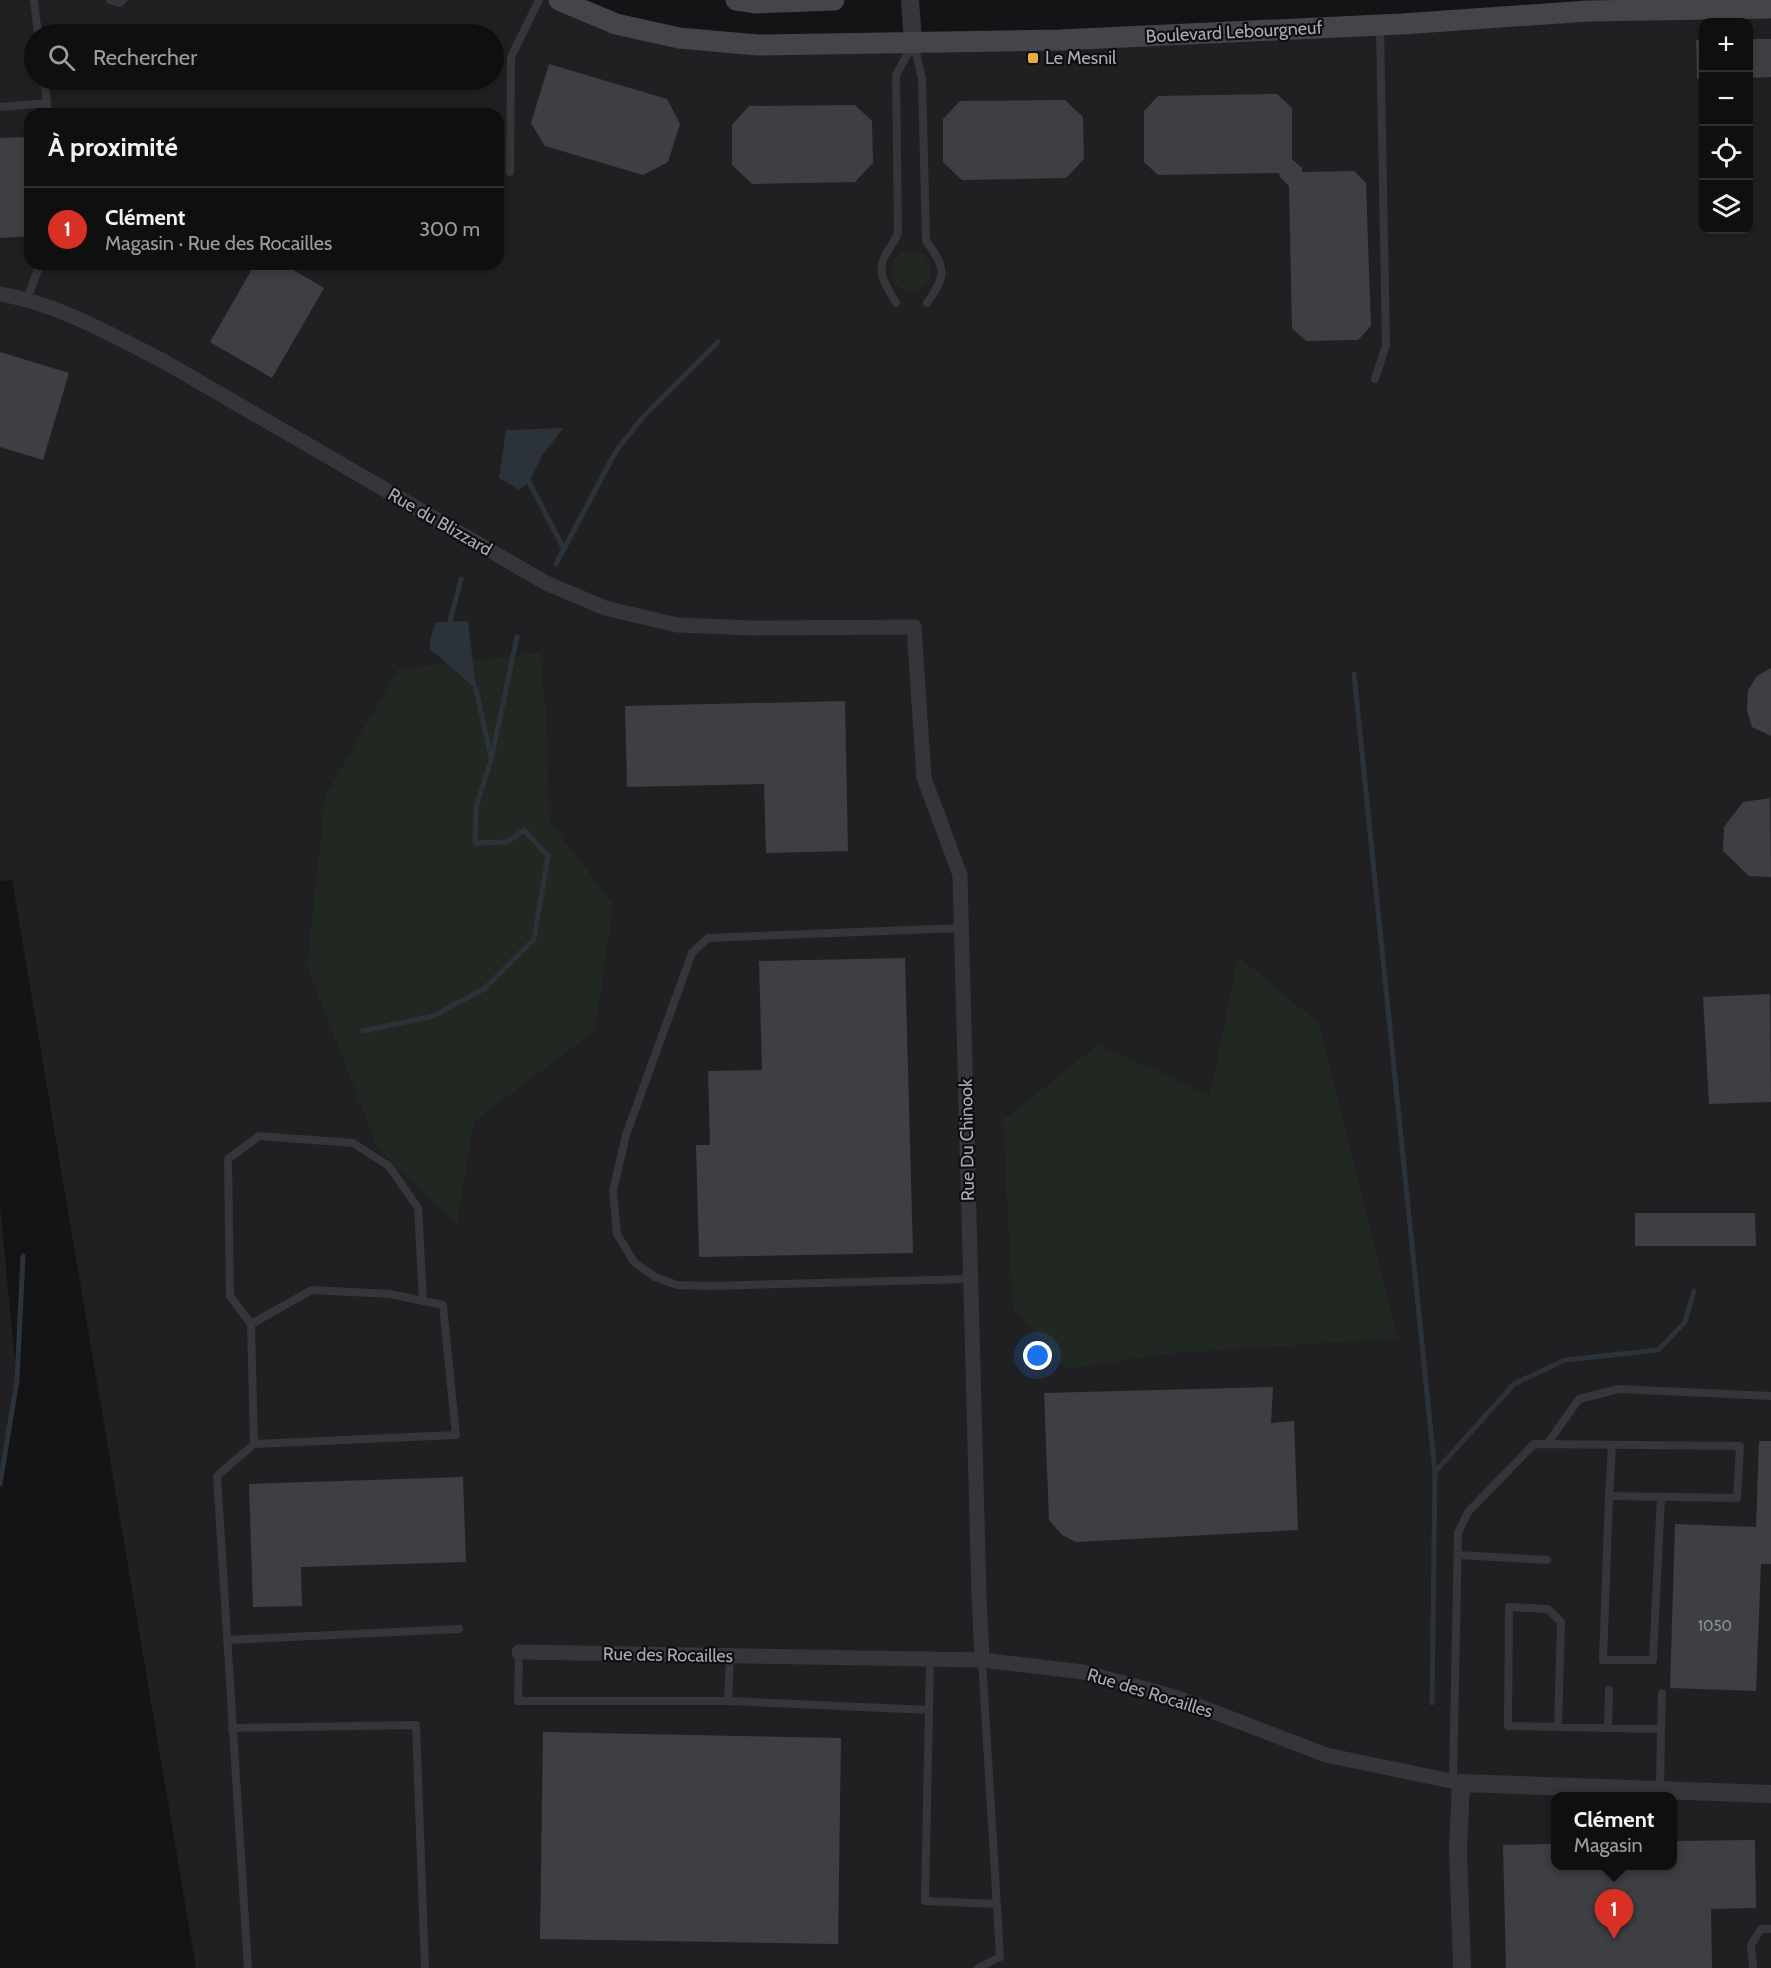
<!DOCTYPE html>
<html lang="fr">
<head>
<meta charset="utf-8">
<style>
	body { margin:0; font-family:Cabin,sans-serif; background:#1d1d1e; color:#f1f3f6 }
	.controls { position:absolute; right:18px; top:18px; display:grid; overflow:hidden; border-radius:12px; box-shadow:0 3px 9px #0003 }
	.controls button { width:54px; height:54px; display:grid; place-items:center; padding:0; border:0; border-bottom:2px solid #2f2f30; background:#0f0f10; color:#f1f3f6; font:30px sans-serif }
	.you { position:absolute; left:1038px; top:1356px; width:21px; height:21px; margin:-15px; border:4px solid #fff; border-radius:50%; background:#1a73e8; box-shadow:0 0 0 9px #1a73e833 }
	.badge { display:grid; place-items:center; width:39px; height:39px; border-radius:50%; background:#d93025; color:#fff; font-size:20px; font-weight:700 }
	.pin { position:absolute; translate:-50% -50px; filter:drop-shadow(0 2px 3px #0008) }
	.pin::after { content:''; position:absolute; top:32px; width:21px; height:18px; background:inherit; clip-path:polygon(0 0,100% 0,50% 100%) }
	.popup { position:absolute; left:1551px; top:1792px; width:126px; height:78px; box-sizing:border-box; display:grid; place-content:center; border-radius:12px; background:#0f0f10; filter:drop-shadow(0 2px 4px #0005); font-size:20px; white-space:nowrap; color:#9b9c9f }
	.popup b { font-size:22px; color:#f1f3f6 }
	.popup::after { content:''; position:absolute; left:50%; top:100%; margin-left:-12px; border:12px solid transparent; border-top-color:#0f0f10 }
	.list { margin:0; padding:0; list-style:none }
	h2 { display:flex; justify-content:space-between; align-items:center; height:78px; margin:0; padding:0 24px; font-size:26px }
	h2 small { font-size:20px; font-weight:400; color:#9b9c9f }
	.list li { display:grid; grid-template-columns:39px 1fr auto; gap:18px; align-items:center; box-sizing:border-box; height:84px; padding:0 24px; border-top:2px solid #2f2f30 }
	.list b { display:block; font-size:22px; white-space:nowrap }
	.list p { margin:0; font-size:20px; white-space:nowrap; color:#9b9c9f }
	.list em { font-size:20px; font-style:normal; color:#9b9c9f }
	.icon { flex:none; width:33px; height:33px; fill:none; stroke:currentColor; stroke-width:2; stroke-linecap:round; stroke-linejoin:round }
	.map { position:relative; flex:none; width:1771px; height:1968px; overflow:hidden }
	.search { position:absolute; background:#0f0f10; box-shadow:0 3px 9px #0003; left:24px; top:24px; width:480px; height:66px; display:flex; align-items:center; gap:15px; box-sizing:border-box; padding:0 21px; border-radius:33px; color:#9b9c9f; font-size:22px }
	.panel { position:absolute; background:#0f0f10; box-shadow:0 3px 9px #0003; left:24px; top:108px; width:480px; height:162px; border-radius:18px }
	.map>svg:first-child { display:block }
</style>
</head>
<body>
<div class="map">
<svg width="1771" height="1968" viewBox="0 0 1771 1968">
	<rect width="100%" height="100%" fill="#141416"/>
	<path fill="#202023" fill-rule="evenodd" d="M0,0H559L616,24L758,45L1771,8V1968H196L12,880L0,881ZM1704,22H1748V230H1704ZM34,34H494V80H34ZM30,114H498V264H30ZM1556,1796H1672V1866H1556Z
		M0,1206L17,1380L0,1484Z"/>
	<path fill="#212821" d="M891 271a20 20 0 1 1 40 0a20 20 0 1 1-40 0Z
		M540,653L547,723L549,821L613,904L595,1031L474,1121L457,1225L378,1149L307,966L325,796L398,669Z
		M1238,956L1318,1023L1398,1338L1164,1354L1067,1369L1013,1309L1003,1120L1098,1045L1210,1095Z"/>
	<path fill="#2b3239" d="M563,428L542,456L529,482L519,490L499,478L506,430Z
		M468,621L476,689L430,649V640L436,622Z"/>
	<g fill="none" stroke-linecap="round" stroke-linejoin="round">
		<path stroke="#2b3239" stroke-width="5" d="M529,482L564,549
			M556,564L616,451L643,417L718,342
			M450,621L461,579
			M1354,674L1435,1472L1432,1703
			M476,689L491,758
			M363,1031L433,1016L484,989L534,939L548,856L524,830L507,842L475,843L476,807L491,760L517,637
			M1435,1472L1514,1384L1565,1360L1658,1350L1685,1322L1694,1291
			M0,1484L17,1380L23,1256"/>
	</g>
	<path fill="#3e3f43" d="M1748,39H1771V77L1748,78Z
		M1696,40H1704V79H1697Z
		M549,64L667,99L680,124L668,162L643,175L545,146L531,123Z
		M1277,94L1292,108V159L1302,168V172L1354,171L1366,183L1371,326L1358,340L1306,341L1292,328L1289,186L1280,177L1279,173L1158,175L1144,162V111L1158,96Z
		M1065,100L1083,117L1084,159L1066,178L962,180L943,162V119L960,101Z
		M855,105L872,121L873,163L855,182L752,184L732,165V125L749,106Z
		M26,137L30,236L0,238V138Z
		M255,264H283L324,288L272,378L210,342Z
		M0,352L69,373L43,460L0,447Z
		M1771,668V736L1752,727L1747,711L1748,690L1757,676Z
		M845,701L848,851L766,853L764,784L627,787L625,706Z
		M1770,798L1771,877L1749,876L1723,851L1724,827L1743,802Z
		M905,958L913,1253L699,1257L696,1145H710L708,1071L762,1070L759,961Z
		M1770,994L1771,1102L1709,1104L1703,997Z
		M1635,1213H1755L1756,1246H1635Z
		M1273,1387L1271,1423L1294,1421L1298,1530L1076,1542L1062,1535L1049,1520L1044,1393Z
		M1759,1441H1771V1564H1761L1756,1691L1670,1688L1675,1524L1756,1527Z
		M463,1477L466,1562L301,1567L302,1606L253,1607L249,1484Z
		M543,1732L841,1738L838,1944L540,1939Z
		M1755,1840L1756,1908L1711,1909L1712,1968H1506L1503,1845L1556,1844V1866H1672V1841Z"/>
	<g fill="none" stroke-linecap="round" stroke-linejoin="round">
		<path stroke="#35363a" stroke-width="8" d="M34,0L38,34
			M110,0L120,3L123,0
			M914,44L922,79L926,241C946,268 947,275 927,303
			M44,80L47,103
			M0,107L47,103L48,114
			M510,172L511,57L539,0
			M27,299L40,264
			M896,303C889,290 876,274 884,258C888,248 895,243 898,232L896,75L913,44
			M1375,379L1386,345L1380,28
			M961,928L708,938L692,953L626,1135L613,1191L617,1234L634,1262L655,1277L677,1285L711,1286L970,1279
			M251,1324L230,1296L228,1159L259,1136L353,1143L389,1166L418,1208L423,1300
			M1547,1444L1579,1399L1619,1389L1771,1396
			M1609,1496L1603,1660H1653L1661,1498
			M1458,1555L1547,1560
			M227,1640L459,1629
			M519,1652L518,1701H728L730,1656
			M930,1659L925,1901L997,1904
			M728,1701L928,1710
			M1558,1727L1561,1622L1548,1609L1509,1607L1508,1726L1661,1729L1660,1789
			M232,1728L416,1725L425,1968
			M1608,1728L1609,1690
			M1661,1729L1662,1693
			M1453,1782L1458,1533L1468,1512L1534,1444L1740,1446L1737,1498L1609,1496L1612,1445
			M248,1968L217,1476L254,1444L456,1435L443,1305L390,1294L312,1290L251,1324L254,1444
			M978,1968L1000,1957L982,1660
			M1753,1968L1751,1945L1761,1929H1771"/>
		<path stroke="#35363a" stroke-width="15" d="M0,294C58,304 112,335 165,362L546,583L605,608L677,625L752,628L914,627L924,778L960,875L979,1595L982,1660
			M519,1652L982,1660L1083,1672L1175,1697L1326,1755L1461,1783"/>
		<path stroke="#35363a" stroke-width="18" d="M910,0L913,42
			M1462,1968L1458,1848L1461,1783L1771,1794"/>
		<path stroke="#43454a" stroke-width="21" d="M559,0L616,24L679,38L758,45L1061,40L1402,24L1588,11L1771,8
			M736,0L757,3L834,0"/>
	</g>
	<rect fill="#e6af3c" stroke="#0f0f11" stroke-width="2" x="1027" y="52" width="12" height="12" rx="3"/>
	<g text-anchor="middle" stroke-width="4.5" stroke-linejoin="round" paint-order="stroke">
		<g font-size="15" fill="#8d9098">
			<text x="1715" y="1631">1050</text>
		</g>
		<g font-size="18" fill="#a7abb5" stroke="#0f0f11">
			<text transform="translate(1234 32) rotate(-3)" y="6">Boulevard Lebourgneuf</text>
			<text transform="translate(440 522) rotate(30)" y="6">Rue du Blizzard</text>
			<text transform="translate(967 1140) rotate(-91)" y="6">Rue Du Chinook</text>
			<text transform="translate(668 1655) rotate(1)" y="6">Rue des Rocailles</text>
			<text transform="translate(1150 1693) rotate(17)" y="6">Rue des Rocailles</text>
		</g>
		<g font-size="18" fill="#a7abb5" stroke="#0f0f11" text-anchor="start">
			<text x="1045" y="64">Le Mesnil</text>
		</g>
	</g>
</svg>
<div class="controls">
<button>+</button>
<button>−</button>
<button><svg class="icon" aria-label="locate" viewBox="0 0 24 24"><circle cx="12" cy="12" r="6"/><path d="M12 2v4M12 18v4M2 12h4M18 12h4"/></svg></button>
<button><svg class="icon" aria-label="layers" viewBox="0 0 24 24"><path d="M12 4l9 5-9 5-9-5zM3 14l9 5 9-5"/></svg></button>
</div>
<div class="you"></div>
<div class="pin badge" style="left:1614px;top:1939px">1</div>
<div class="popup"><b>Clément</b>Magasin</div>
<div class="search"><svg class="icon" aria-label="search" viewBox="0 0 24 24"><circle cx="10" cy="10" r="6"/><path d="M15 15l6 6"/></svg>Rechercher</div>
<section class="panel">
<h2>À proximité<small></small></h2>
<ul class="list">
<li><span class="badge">1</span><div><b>Clément</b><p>Magasin · Rue des Rocailles</p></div><em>300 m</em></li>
</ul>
</section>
</div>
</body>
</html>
